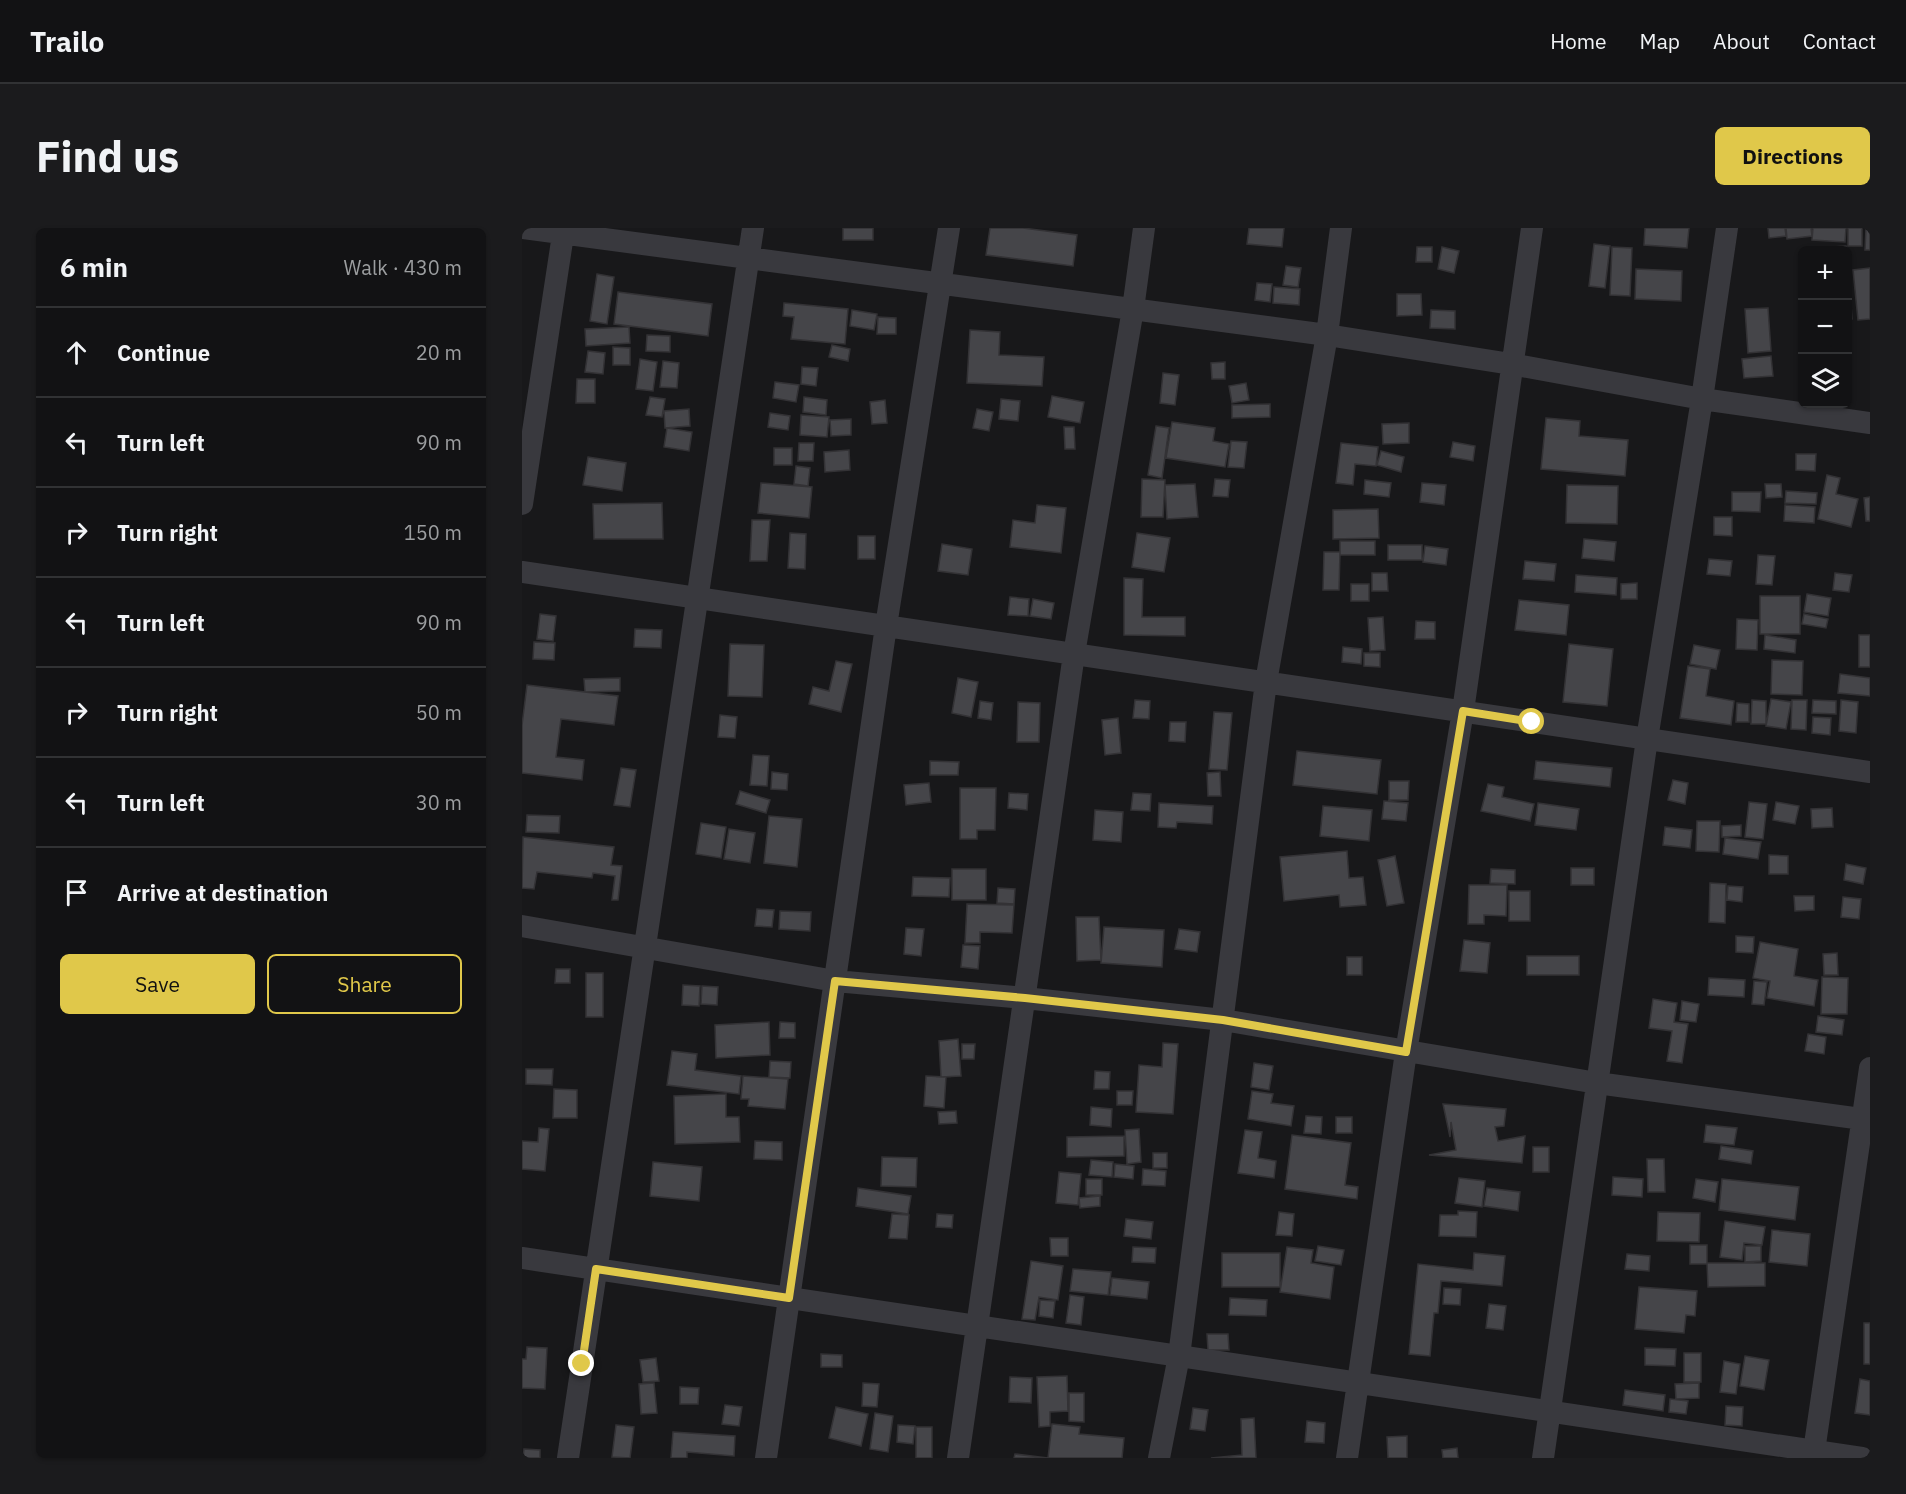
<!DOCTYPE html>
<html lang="en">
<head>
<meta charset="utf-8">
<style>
	body { margin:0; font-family:"IBM Plex Sans",sans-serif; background:#1b1b1d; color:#f1f3f6 }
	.controls { position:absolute; right:18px; top:18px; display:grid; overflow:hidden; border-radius:9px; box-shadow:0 2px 4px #0004 }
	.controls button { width:54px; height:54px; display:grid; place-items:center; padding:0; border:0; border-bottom:2px solid #313234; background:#121214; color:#f1f3f6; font:30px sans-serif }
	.stop { position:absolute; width:18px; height:18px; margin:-14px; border:4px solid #e0c84a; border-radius:50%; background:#fff }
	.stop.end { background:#e0c84a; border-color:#fff; box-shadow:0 2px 6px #0008 }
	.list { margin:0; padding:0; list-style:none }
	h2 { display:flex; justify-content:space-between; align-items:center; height:78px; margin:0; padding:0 24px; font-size:26px }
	h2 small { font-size:20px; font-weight:400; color:#9c9ea0 }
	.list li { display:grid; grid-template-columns:39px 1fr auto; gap:18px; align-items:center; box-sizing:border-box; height:90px; padding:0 24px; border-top:2px solid #313234 }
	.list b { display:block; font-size:22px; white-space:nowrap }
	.list em { font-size:20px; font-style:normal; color:#9c9ea0 }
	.actions { display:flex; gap:12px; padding:18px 24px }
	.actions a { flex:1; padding:14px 0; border:2px solid #e0c84a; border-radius:9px; text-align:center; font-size:21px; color:#e0c84a }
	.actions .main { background:#e0c84a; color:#111 }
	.icon { flex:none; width:33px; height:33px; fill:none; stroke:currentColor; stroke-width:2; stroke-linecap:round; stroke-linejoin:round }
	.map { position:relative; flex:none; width:1348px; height:1230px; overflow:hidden; border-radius:9px }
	header { display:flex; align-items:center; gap:36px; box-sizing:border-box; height:84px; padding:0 30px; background:#121214; border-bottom:2px solid #313234 }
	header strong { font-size:28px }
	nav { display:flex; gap:33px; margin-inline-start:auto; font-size:21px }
	.intro { display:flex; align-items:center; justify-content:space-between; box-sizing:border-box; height:144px; padding:0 36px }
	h1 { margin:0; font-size:42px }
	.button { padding:15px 27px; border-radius:9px; background:#e0c84a; color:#111; font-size:21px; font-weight:700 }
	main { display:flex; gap:36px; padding:0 36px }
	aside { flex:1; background:#121214; border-radius:9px; box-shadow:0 2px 4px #0004 }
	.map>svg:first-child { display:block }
</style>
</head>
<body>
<header>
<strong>Trailo</strong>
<nav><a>Home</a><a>Map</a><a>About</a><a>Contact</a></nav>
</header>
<div class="intro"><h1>Find us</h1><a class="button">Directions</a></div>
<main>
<aside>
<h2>6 min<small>Walk · 430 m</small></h2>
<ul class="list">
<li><svg class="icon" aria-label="ahead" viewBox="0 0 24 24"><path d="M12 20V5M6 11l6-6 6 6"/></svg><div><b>Continue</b></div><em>20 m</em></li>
<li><svg class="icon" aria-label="left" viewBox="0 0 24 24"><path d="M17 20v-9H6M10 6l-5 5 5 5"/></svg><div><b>Turn left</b></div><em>90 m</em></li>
<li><svg class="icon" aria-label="right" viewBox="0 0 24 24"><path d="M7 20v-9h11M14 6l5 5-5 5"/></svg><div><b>Turn right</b></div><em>150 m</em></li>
<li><svg class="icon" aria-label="left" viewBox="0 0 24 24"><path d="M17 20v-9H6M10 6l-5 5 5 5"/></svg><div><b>Turn left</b></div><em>90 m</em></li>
<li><svg class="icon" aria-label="right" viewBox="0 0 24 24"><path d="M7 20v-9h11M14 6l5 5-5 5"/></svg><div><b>Turn right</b></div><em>50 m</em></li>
<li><svg class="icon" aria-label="left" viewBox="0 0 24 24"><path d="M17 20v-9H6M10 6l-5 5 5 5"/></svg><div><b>Turn left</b></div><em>30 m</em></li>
<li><svg class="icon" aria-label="arrive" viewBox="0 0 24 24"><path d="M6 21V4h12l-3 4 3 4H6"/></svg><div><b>Arrive at destination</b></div></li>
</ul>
<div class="actions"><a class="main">Save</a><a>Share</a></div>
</aside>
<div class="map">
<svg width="1348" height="1230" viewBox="0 0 1348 1230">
	<rect width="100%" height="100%" fill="#18181a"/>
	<path fill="#454549" stroke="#333235" stroke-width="1.5" d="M321,0H351V12H321Z
		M468,0H501L555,7L551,38L464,27Z
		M727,0H762L760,19L725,16Z
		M1123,0H1167L1165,20L1122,17Z
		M1246,0H1263L1264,8L1247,10Z
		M1264,0H1289L1290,8L1265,11Z
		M1291,0H1324L1323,14L1290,12Z
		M1326,0H1340V18H1326Z
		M1344,0H1348V22H1343Z
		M1072,16L1088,18L1083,60L1067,58Z
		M1324,18L1325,22H1283V21Z
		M895,19H910V34H894Z
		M920,19L937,23L932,45L916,41Z
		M1090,19L1110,20L1108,68L1088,67Z
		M1326,33L1330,91L1326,92Z
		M764,38L779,40L776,59L761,57Z
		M1348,40V91L1336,92L1331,42Z
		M1114,41L1160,43L1159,73L1113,71Z
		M75,46L92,49L85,96L68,93Z
		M735,55L750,56L748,74L733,72Z
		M752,59L778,61L777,77L751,75Z
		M96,64L190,76L186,108L92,96Z
		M875,66H899L900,87L875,88Z
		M262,75L326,81L323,116L269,111L272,89L261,88Z
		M1246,80L1249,123L1226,125L1223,81Z
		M330,82L355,86L352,102L328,98Z
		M909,82L933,83V101L908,100Z
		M356,89L374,90V106H355Z
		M107,99L108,115L64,118L63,101Z
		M448,102L478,104L477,127L522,129L520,158L445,155Z
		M125,107L148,108V124L124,123Z
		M310,117L328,121L326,133L307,129Z
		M91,119L108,120V137H91Z
		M66,123L83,125L81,146L63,144Z
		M1249,128L1251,148L1222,150L1220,131Z
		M118,131L135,134L131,163L114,161Z
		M141,133L157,135L155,160L138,159Z
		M703,134V151H690L689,135Z
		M280,139L296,140L294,158L279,156Z
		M641,145L657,147L653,177L638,175Z
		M55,151H73V175H54Z
		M253,154L277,157L274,174L251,170Z
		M724,155L727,172L710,175L707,158Z
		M530,168L562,174L558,195L526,189Z
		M128,169L143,171L140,189L124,187Z
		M282,169L305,172L304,187L281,184Z
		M479,171L498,173L496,193L477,191Z
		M363,172L365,195L350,196L348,174Z
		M748,176V189L710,190V177Z
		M167,181L168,198L143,200L142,183Z
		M455,181L471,184L467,203L451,200Z
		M248,185L268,188L266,202L246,199Z
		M279,187L307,189L305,209L278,207Z
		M1024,190L1058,193L1057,208L1106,212L1103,248L1019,241Z
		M329,191V207L309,208L308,192Z
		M650,194L693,200L691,213L707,216L703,239L644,230Z
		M887,195V215L861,216L860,196Z
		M634,198L647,200L640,250L626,247Z
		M542,199H552L553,221H543Z
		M145,200L170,204L167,223L142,219Z
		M709,213L725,214L722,240L706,239Z
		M931,214L953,218L951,233L928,229Z
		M277,215H292L291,233H276Z
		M819,215L856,219L854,238L833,236L831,257L814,255Z
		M252,220H270V237H252Z
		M327,222L328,242L303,244L302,224Z
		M859,223L882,229L879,244L855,237Z
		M1274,226H1294L1293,243L1274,242Z
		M66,229L104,235L100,263L61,257Z
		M274,238L288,240L286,258L272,256Z
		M1305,247L1318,250L1314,266L1336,271L1329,299L1296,291Z
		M620,251L643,252L641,289H619Z
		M693,251L708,252L706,269L691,268Z
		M843,252L869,255L867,269L842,266Z
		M239,255L290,259L287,290L236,285Z
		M900,255L924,257L922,277L898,274Z
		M673,256L676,289L645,291L643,257Z
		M1243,256H1259L1260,269L1244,270Z
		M1045,257L1096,258L1095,296L1044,295Z
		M1264,263L1295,265L1294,276L1263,275Z
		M1210,264H1239L1238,284L1210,283Z
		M1348,269V293H1344L1342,270Z
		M140,275L141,311H72L71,276Z
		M515,277L544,280L539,325L488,319L491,292L513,295Z
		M1263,277L1293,279L1292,295L1262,293Z
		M856,281L857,310L811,311V282Z
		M1192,289H1210V308L1192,307Z
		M230,292H248L245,333H228Z
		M268,305L284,306L283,341L266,340Z
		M615,305L648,310L642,344L610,339Z
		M336,308H353V331H336Z
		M1062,311L1094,314L1092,333L1060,330Z
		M818,313H853V327H818Z
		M420,316L450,321L446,347L416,343Z
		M866,317H900V332H866Z
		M903,318L926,321L924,337L901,334Z
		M802,324H818L817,362H801Z
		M1236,327L1253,328L1250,357L1234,356Z
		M1187,331L1210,333L1208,348L1185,346Z
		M1003,333L1034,336L1032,353L1001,351Z
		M850,345H865L866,363H850Z
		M1313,345L1330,347L1327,364L1311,362Z
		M1054,347L1095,350L1094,367L1053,364Z
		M602,350L621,351L620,389H663V408L602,407Z
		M1115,355V371H1099V356Z
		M829,356H847V373H829Z
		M1285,366L1309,370L1306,388L1282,384Z
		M1238,368H1278V406H1238Z
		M488,369L507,371L506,388L486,387Z
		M511,371L532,375L529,391L508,388Z
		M997,372L1047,377L1044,407L993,402Z
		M18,386L34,388L31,413L15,411Z
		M1282,386L1306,391L1304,400L1280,396Z
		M861,389L863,422L848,423L846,390Z
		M1215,391L1236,392L1235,422L1214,421Z
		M894,393L913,394V411H893Z
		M113,401L140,402L139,420L112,419Z
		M1243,407L1274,412L1273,425L1242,421Z
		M1337,407H1348V439H1337Z
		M12,414L33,415L32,432L11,431Z
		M208,416L242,417L240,469L206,468Z
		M1047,416L1091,421L1085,478L1041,474Z
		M1172,417L1198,422L1194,441L1168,436Z
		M821,419L840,421L839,436L820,434Z
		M842,425H858V439L842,438Z
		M1250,432L1281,433L1280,467L1249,466Z
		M314,433L330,436L319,484L287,476L291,459L307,463Z
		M1166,438L1188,441L1184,468L1212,473L1209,497L1158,490Z
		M1318,446L1348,450V468L1316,465Z
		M98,450V463L63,464L62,451Z
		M436,450L456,454L449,489L430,485Z
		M5,457L96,468L92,497L39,491L34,529L62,532L60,552L0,545V497Z
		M1249,471L1269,474L1264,501L1244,498Z
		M613,472L628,473L627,491L611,490Z
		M1230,472L1244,473V496H1229Z
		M1270,472H1285L1284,502L1269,501Z
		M1291,472L1314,473V486L1290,485Z
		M1319,472L1336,474L1334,505L1317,503Z
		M458,473L471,475L469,492L456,490Z
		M496,474L518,475L517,514H495Z
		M1215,475L1227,476V494H1214Z
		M692,484L710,485L705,542L687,541Z
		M198,487L215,489L213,510L196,509Z
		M1291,489L1309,490L1308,507L1290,505Z
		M596,490L599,525L583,527L580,492Z
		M648,494H664L663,514L647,513Z
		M775,523L859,532L855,566L771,557Z
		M231,527L247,528L245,558L228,557Z
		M408,533L437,534L436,547H408Z
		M1014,533L1090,540L1088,559L1012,551Z
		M99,540L114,542L108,579L92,577Z
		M250,544L266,546L265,562L249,561Z
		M698,544L699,568H686L685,545Z
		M1151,552L1166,555L1163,576L1146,572Z
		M867,553H887L886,572H867Z
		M407,555L409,574L384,577L382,557Z
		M966,556L982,559L980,569L1012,576L1008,593L959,583Z
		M438,560H474L473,602H455V611H438Z
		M218,563L248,572L244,585L214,576Z
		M487,565L506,566L505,582L486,580Z
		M611,565L629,566L628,583L609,582Z
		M862,573L886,575L884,593L860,591Z
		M1227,574L1245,576L1241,611L1223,609Z
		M1254,574L1277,578L1273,596L1251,592Z
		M637,575L691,578L690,596L655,594L654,600L636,599Z
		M1016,575L1057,581L1054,602L1013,597Z
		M801,578L850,582L847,613L798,608Z
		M1310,580L1311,599L1290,600L1289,581Z
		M573,582L601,584L599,614L571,612Z
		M5,587L38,588L37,605L4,604Z
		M247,588L280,591L275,639L242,635Z
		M1175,593H1198L1197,624L1174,623Z
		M179,595L204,599L199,630L174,626Z
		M1219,597V608L1200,609V598Z
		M1143,599L1170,602L1168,620L1141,617Z
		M207,601L233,605L228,635L202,631Z
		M1,609L92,619L89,637L100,638L96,672H90L93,648L71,645L70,650L15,644L12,661L0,660Z
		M1203,610L1239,614L1236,631L1201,626Z
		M825,623L827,650L841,649L844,677L818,679L817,667L762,673L758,629Z
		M1247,627L1266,628V646H1247Z
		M873,628L882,675L865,678L856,632Z
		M1324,636L1344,640L1341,656L1322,652Z
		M1049,640H1072V657H1049Z
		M430,641H464V672H430Z
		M969,641L993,642V656L968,655Z
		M391,649L428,650L427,669L390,668Z
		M1188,655L1204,656L1203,695L1187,694Z
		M947,657H985L984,688L962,687V696H946Z
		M1206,658L1221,659L1220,674L1205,672Z
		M476,660L493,661L492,676L475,675Z
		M987,663H1008V693H987Z
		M1272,668H1292V682L1273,683Z
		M1321,669L1339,671L1337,691L1319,689Z
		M445,676L492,677L490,705L458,704V715H443Z
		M235,681L252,682L250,699L233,698Z
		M258,683L289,684L288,703L257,701Z
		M554,689H577L579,732L555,733Z
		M582,699L642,702L640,739L579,735Z
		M384,700L402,701L399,728L382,726Z
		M657,701L678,704L675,724L653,721Z
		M1214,708L1232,709L1231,725L1214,724Z
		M942,712L968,715L965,745L938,743Z
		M1238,714L1276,721L1272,748L1296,752L1292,778L1245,770L1248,753L1231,750Z
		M441,717L458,718L456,741L439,739Z
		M1315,725L1316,747H1302L1301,726Z
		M1005,728H1057V747H1005Z
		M825,729H840V747H825Z
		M34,741H48V755H33Z
		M64,745H81V789H64Z
		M1300,749L1326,750L1325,786H1299Z
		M1187,750L1223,752L1222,769L1186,767Z
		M1232,753L1245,754L1242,777L1230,776Z
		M161,757L178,758L177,778L160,777Z
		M180,758L196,759L195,777L179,776Z
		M1131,771L1155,775L1152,794L1166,796L1160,835L1145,833L1150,803L1127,800Z
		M1160,773L1177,776L1174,794L1158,792Z
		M1296,788L1322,792L1320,807L1294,804Z
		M247,794L248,827L194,830L193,797Z
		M258,794L273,795V810H257Z
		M1286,806L1304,809L1302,826L1283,823Z
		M436,811L439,848L419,849L417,813Z
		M641,815L656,816L651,886L614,884L617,837L640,839Z
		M440,816H453L452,831H440Z
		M150,823L175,826L173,842L219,848L217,866L145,857Z
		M248,833L269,834L268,850L247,849Z
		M732,835L751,838L747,862L729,859Z
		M4,841H31L30,857L4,856Z
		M573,843L588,844L587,861H572Z
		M221,848L266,851L263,881L226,878L227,871H219Z
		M404,848L424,849L422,880L402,878Z
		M32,861L55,862V890H31Z
		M595,863H611L610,877H595Z
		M730,863L751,866L749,875L772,878L769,898L726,891Z
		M204,866V889H217L218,914L153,916L152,868Z
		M921,876L984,881L982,898L973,899L976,913L1003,908L1000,935L907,927L934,922L929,894L928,909Z
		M569,879L590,881L589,899L568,897Z
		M434,883L435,895L417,896L416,884Z
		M784,888L800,889L799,906L782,905Z
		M814,889H830V905H814Z
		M1184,897L1215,900L1212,917L1182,914Z
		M17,900L27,901L23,943L0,941V913L16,914Z
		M617,901L619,934L605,936L603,902Z
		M723,902L740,904L736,930L754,933L752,950L716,945Z
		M770,907L829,915L823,957L836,959L835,971L763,961Z
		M602,908V928L545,929V909Z
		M233,913L260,914V932L232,931Z
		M1199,918L1231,923L1229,936L1197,931Z
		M1011,919H1027V944H1011Z
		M631,925H645V940H631Z
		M360,929L395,930L394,959L359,958Z
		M1125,931H1142L1143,964H1126Z
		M569,932L591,934L590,949L567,947Z
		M131,934L180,939L177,973L128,968Z
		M593,936L612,938L611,951L592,949Z
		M621,941L644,943L643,958L620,957Z
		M537,944L559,946L556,977L534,975Z
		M1091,949L1121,951L1120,969L1090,967Z
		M937,950L963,953L960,979L933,975Z
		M564,951H580V967H564Z
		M1174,951L1196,954L1193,974L1171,970Z
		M1200,951L1277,959L1273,992L1197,982Z
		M336,960L389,968L386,986L334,978Z
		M965,960L998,964L996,983L962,978Z
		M578,968V978L558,980L557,970Z
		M936,983L955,984L954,1009L917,1008L918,987H936Z
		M757,984L772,986L770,1008L754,1007Z
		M1136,984L1178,985L1177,1014L1135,1013Z
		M370,986L387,987L385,1011L367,1010Z
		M415,986L431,987L430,1000L414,999Z
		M604,991L631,994L629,1011L602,1008Z
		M1203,993L1243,999L1240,1017L1222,1015L1220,1032L1198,1029Z
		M1250,1002L1288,1006L1285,1038L1247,1034Z
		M528,1010H546V1028H529Z
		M1168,1017H1185V1036H1168Z
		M796,1018L822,1022L819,1037L793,1033Z
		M1223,1018H1239V1033L1223,1034Z
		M611,1019L634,1020L633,1035L610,1034Z
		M765,1019L791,1022L789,1035L812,1039L808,1071L758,1064Z
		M700,1025H758V1059H700Z
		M952,1025L983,1028L980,1058L919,1053L916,1085H912L908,1128L887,1126L896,1036L951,1042Z
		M1105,1026L1128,1028L1127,1043L1103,1041Z
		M509,1033L541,1038L536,1072L517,1069L513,1092L500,1091Z
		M1185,1035H1243V1058L1186,1059Z
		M551,1041L589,1044L586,1067L548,1063Z
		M590,1050L627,1054L625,1071L588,1067Z
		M1117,1059L1175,1063L1173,1088L1164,1087L1162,1105L1113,1101Z
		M922,1060L939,1061L938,1077L921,1076Z
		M548,1067L562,1069L559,1097L544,1095Z
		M708,1070L745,1072L744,1088L707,1087Z
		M518,1072L533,1073L531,1090L517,1088Z
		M967,1076L984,1078L981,1102L964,1100Z
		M1342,1095H1348V1136H1342Z
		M685,1106H706L707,1122H686Z
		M5,1119L25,1120L23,1161L0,1160V1131H4Z
		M1123,1120L1154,1121L1153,1138L1123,1137Z
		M1162,1125H1179V1154H1162Z
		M299,1126L320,1127V1139H299Z
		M1223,1128L1247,1132L1242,1162L1218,1158Z
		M134,1130L137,1153L121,1154L118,1132Z
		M1202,1133L1218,1136L1214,1166L1198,1164Z
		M545,1148L546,1183L528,1184V1198L517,1199L515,1149Z
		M488,1149L510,1150L509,1175L487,1174Z
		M1338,1151L1348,1153V1187L1333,1185Z
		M132,1155L135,1185L119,1186L117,1156Z
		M341,1155L357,1156L355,1179L340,1178Z
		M1177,1155V1170L1154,1171L1153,1156Z
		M158,1159L177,1160L176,1176H158Z
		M1103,1162L1143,1167L1141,1183L1101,1177Z
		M547,1165H562V1194L547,1193Z
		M1148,1171L1166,1173L1164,1186L1147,1184Z
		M203,1177L220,1179L217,1198L200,1196Z
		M1204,1178L1221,1179L1220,1198L1203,1197Z
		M314,1179L346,1186L339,1218L307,1210Z
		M671,1180L686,1182L683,1203L668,1201Z
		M353,1185L371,1188L366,1224L348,1221Z
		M732,1190L734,1230H689L720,1227L719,1191Z
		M785,1193L803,1195L802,1215L783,1214Z
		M530,1196L558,1199L557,1206L602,1210L600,1230H492L493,1226L526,1230Z
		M94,1197L112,1199L108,1230L90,1229Z
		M376,1197L393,1198L391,1216L375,1214Z
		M394,1199H410V1230H394Z
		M151,1204L213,1208L212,1228L165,1224V1230H149Z
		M885,1208V1230H866L865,1209Z
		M935,1220L936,1230H921L920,1222Z
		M2,1221L18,1222V1230H1Z"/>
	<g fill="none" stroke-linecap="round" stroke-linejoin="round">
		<path stroke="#39393e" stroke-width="22" d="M0,0L805,107L989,136L1180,171L1348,195
			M0,276L42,0
			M0,344L1348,544
			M0,698L313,753L503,770L701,792L1075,855L1348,892
			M0,1030L1340,1230
			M46,1230L231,0
			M244,1230L364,398L427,0
			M436,1230L552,426L611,81L622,0
			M637,1230L657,1128L744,454L805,107L819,0
			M825,1230L884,824L941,483L1010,0
			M1021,1230L1125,511L1180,171L1205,0
			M1291,1230L1348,840"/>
	</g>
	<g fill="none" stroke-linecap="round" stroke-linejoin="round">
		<path stroke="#e0c84a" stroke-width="8" d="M60,1136L74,1041L267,1070L313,753L503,770L701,792L884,824L941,483L1010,494"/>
	</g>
</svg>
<div class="controls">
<button>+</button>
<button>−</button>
<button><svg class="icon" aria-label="layers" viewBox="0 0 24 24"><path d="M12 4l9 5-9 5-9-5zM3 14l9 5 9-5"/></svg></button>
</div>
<div class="stop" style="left:1010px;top:494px"></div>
<div class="stop end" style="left:60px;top:1136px"></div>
</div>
</main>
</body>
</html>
